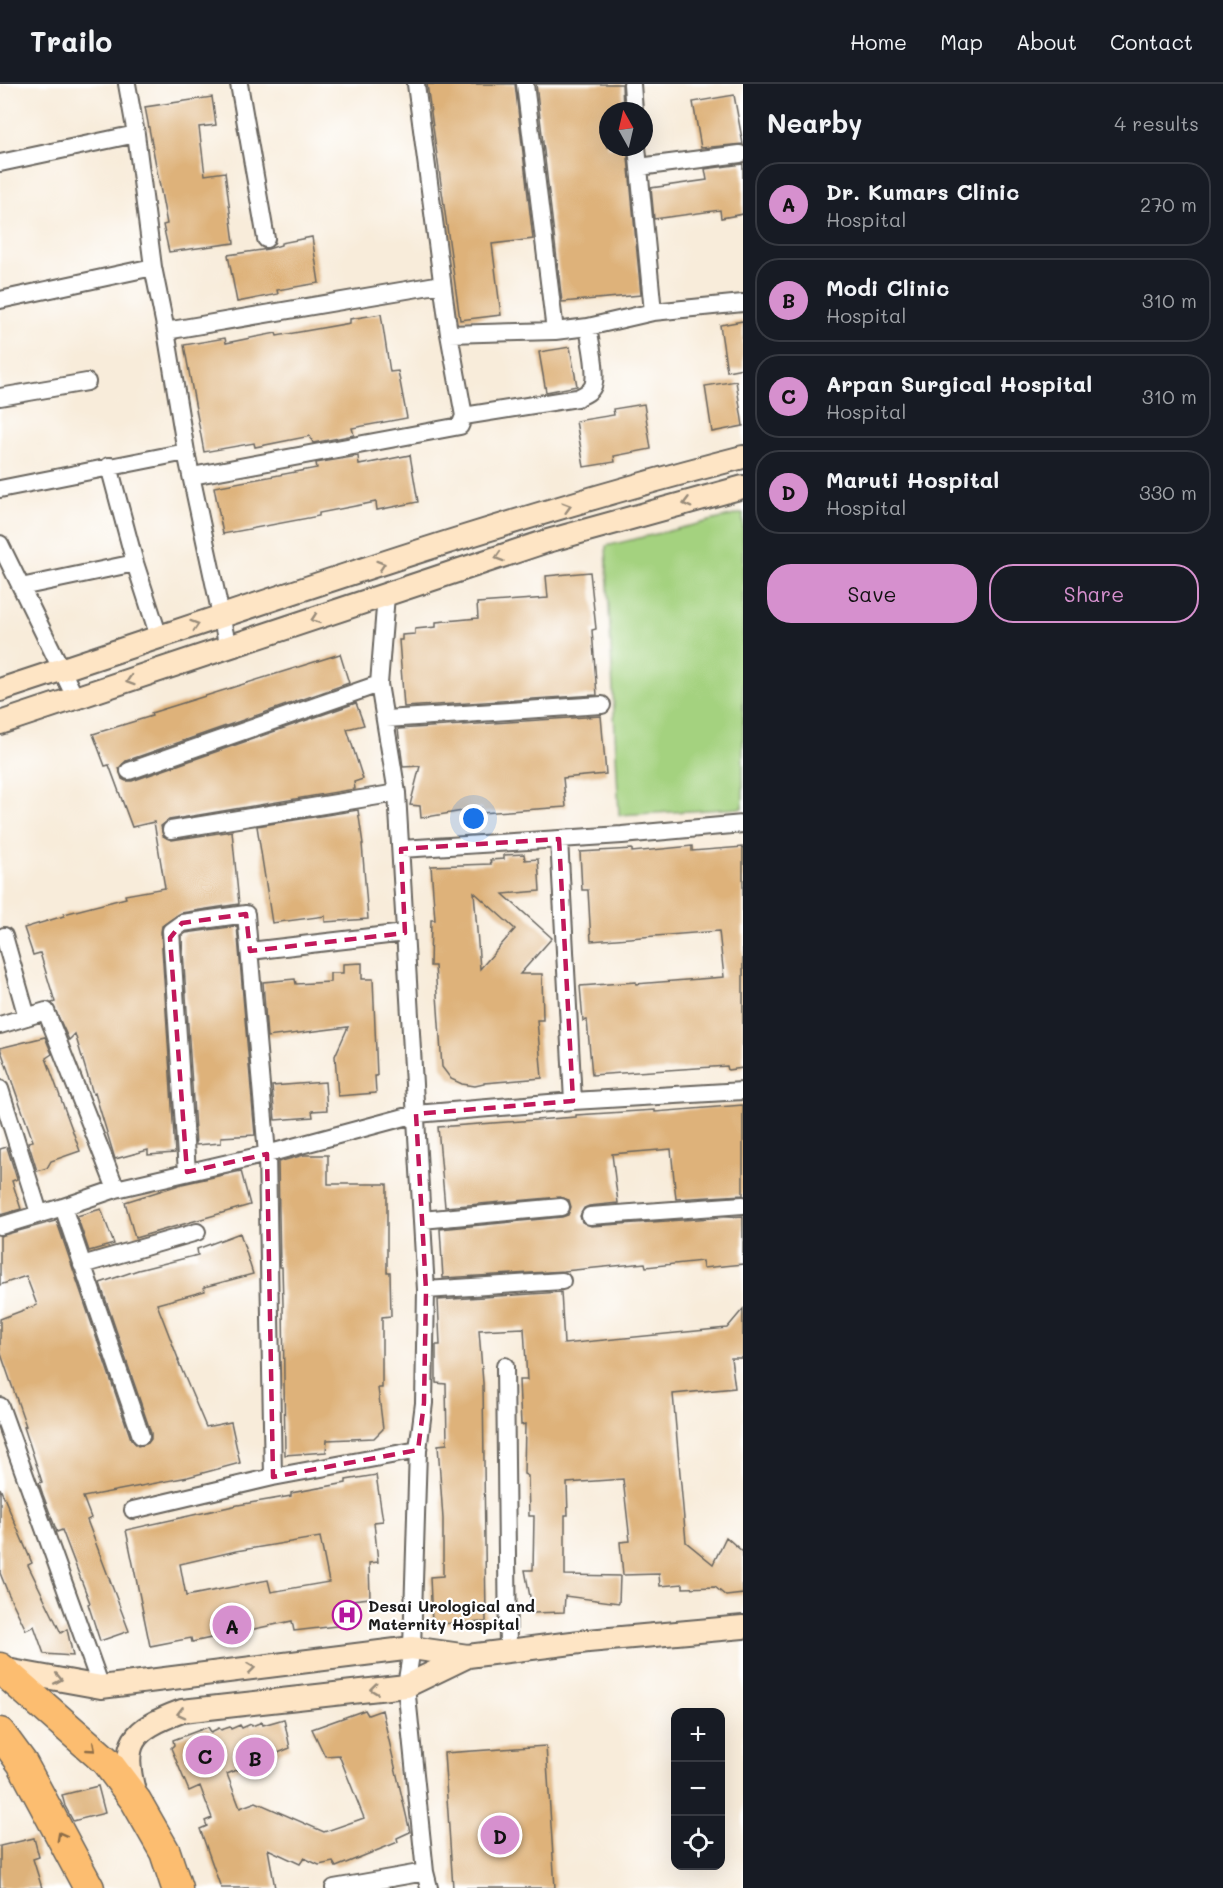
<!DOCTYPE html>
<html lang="en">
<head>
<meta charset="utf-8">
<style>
	body { margin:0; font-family:Mali,sans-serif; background:#20242c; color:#f1f3f6 }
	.controls { position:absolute; right:18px; bottom:18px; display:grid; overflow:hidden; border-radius:12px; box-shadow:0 6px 24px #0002 }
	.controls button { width:54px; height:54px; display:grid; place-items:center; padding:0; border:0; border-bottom:2px solid #363941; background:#171b24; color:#f1f3f6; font:30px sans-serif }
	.compass { position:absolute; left:599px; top:18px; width:54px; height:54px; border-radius:50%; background:#171b24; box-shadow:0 6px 24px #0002; rotate:352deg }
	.you { position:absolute; left:474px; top:735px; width:21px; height:21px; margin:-15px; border:4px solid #fff; border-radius:50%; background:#1a73e8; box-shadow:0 0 0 9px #1a73e833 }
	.badge { display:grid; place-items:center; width:39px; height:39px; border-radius:50%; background:#d690ce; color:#111; font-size:20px; font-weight:700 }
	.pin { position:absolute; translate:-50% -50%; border:3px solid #fff; box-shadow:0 2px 6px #0006 }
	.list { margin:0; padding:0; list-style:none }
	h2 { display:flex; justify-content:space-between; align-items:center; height:78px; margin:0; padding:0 24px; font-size:26px }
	h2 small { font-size:20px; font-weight:400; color:#9ea1a6 }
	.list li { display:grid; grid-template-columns:39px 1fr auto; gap:18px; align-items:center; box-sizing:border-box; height:84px; margin:0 12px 12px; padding:0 12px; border:2px solid #363941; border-radius:24px }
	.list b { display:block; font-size:22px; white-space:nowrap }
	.list p { margin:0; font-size:20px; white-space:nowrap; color:#9ea1a6 }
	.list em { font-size:20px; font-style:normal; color:#9ea1a6 }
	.actions { display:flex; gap:12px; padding:18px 24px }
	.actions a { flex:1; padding:14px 0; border:2px solid #d690ce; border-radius:24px; text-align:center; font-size:21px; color:#d690ce }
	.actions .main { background:#d690ce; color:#111 }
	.icon { flex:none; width:33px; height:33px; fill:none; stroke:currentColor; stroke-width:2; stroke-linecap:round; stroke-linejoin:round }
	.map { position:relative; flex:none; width:743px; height:1804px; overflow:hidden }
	header { display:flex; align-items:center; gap:36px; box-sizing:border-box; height:84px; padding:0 30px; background:#171b24; border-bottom:2px solid #363941 }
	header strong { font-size:28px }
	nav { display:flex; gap:33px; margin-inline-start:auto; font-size:21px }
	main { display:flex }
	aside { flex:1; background:#171b24 }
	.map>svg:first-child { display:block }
</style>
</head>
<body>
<header>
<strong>Trailo</strong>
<nav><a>Home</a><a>Map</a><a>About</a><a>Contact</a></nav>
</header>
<main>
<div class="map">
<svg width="743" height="1804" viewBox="0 0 743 1804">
	<rect width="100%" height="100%" fill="#fff"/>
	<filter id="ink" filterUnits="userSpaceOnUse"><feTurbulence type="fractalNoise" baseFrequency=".0167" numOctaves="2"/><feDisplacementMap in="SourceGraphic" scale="12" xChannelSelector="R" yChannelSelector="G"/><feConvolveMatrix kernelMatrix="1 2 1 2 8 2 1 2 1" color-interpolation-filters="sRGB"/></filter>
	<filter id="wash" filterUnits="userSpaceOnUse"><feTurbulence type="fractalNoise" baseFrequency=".008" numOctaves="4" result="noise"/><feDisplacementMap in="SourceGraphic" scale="24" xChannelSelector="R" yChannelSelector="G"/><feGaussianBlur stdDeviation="1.35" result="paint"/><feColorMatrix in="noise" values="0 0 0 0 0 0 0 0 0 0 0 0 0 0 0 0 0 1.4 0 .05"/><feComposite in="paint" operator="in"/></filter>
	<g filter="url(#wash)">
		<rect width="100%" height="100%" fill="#f8ecda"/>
		<path fill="#a4d27f" stroke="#60774e" stroke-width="1.5" d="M743,429V724L619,731L606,462Z"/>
		<g id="blocks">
			<path fill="#deb27a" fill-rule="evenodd" d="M427,0H515L533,155L492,160L501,231L460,236Z
				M536,0H622L623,27H608V63H627L641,211L562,218Z
				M734,11L743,60L701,64L693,18Z
				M212,13L216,41L199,43L205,91L225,88L234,159L169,168L163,141L167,140L145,23Z
				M743,80V130L721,134L720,126L654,135L651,104L707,96L705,85Z
				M312,153L319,199L277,206L278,210L237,218L228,171L268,165L281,161V159Z
				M381,230L390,288L398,287L407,334L352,344L354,351L313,359L310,352L255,363L254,359L204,368L184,261L225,254L226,259L276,249L277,252L350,239V235Z
				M743,237V284L727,287L720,241Z
				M570,263L577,302L546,308L539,268Z
				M736,297L743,342L712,348L705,302Z
				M644,320L651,365L614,372L615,378L584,383L576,337L614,331L613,325Z
				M410,371L418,418L377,426L376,418L319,429V432L223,450L214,403L317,384L316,379L358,372L359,381Z
				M590,488L596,545L592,546L597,611L404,623L399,556H402V551L415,550V545L436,543V538L478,534L477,519L548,514L546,492Z
				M340,570L349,599L126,677L119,684L122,695L126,697H132L356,619L364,641L347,645L363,695L354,698L355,705L169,736L161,742L163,752L172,756L232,747L239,820L181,829L162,842L161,848L175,1069L148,1071V1066L115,1075L95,1009L93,1010L75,950L69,956L52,919L55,918L40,869L33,871L24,844L64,832V830L126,814L125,811L165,804L154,738L132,743L109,681L105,682L93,650L152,632L151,629Z
				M601,632L606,690L563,694L566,723L481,729V724L421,734L420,722L410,721L420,682L403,683L398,645Z
				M358,726L363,760H362L368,835L325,838V832L272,839L257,742Z
				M692,762V767L743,763V984L728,986L727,982L592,991L587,936L583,937L580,902L636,898V900L724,893L719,847L591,857L588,806H582L580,768L632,765V768Z
				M524,770L525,776L538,775L540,807L503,810L552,854L520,890H542L543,936H537L542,994L484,999V1000L475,1002L462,1000L451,995L442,983L435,882H430L431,836H435L431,782L491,780L490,776L504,775V771ZM474,808L515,845L480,885Z
				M237,842L255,1051L221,1053V1059L196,1061L182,852L186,849Z
				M362,879V895H373L377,992H375L376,1009L338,1012L335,972L348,943L267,953L263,898L295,895L296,900L330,898V889H343V880Z
				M45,953L52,970L46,974L80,1067L51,1077L47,1084L37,1087L28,1058L33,1057L0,964Z
				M325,998L327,1026L312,1027L313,1033L275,1036L272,1002Z
				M743,1021V1111L676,1115L671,1065L612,1070L618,1119L589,1122L584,1124L580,1132L582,1138L591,1142L743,1132V1180L703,1184L702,1177L646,1183L645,1179L564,1187L443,1194L440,1145L562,1133L568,1131L571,1123L569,1116L560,1113L445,1123L438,1043L576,1033V1031L655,1026V1028Z
				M7,1063L17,1095L12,1097L21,1125L0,1131V1065Z
				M304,1071H328V1100H387V1188H390L391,1232L382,1233V1304H378L383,1345L374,1354L327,1356L326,1368L285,1371L283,1221L282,1183H280L278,1078Z
				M241,1087L250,1121L135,1154L125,1118L182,1100Z
				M101,1125L114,1160L89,1167L77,1132Z
				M55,1137L57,1138L131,1355L138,1362L148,1359L151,1355V1349L100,1199L138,1186L198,1171L197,1165L240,1149L253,1190L204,1203L205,1207L157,1220L179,1277H178L206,1343L231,1338L240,1379L188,1393L83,1413L91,1434L87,1436L129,1547L100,1557L88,1520L90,1519L70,1467L62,1446L57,1448L43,1411L39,1399L42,1398L24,1343L26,1342L0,1267V1235L37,1221L26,1192L0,1201V1152Z
				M561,1208L564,1260L727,1244L743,1225V1274H731L735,1304L673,1310L686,1458L713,1480L726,1453L743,1468V1510L726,1512L715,1503L683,1504V1500L660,1502L659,1490L623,1491L620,1458L630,1457L623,1395L567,1399L568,1431H565V1491L620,1492L619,1519L565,1512L564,1528L533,1529L525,1486H533L534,1432H529L528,1392L524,1390L525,1340L521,1341L519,1296H527L524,1244L479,1246L483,1299L486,1538L432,1540L430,1493L443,1492V1435L438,1361L447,1360L446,1300L436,1299V1261H440L438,1216Z
				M376,1391L383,1437L374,1438L378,1478L369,1479L370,1514L352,1516L353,1540L294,1547L292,1537L192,1558L191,1554L150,1562L126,1446L238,1421L291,1412V1409L346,1399V1396ZM320,1453L329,1498L271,1508L268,1496L186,1512L180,1480L236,1467Z
				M0,1404L32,1479L28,1481L61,1549L67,1545L73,1572L44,1570L34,1542L26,1546L8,1509L0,1489Z
				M365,1626L368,1631L382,1626L410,1748L397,1754L398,1758L336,1783L333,1778L319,1781L304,1774L300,1780L268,1765L275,1804H221L200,1745L207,1742L205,1737L212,1734L200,1702L189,1707L171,1664L174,1661L173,1656L208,1643L211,1648L219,1644L221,1646L230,1643L231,1645L240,1641L242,1644L251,1640L252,1642L262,1638L263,1641L284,1635L290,1664L227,1690L240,1724L256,1718L324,1748L364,1734L339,1671L325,1672L312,1645Z
				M546,1662L555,1804H453L444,1669Z
				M98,1702L105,1729L73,1737L65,1722L62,1711Z
				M34,1754L39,1773L33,1775L42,1804H0V1762Z"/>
		</g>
	</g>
	<g filter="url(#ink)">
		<use href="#blocks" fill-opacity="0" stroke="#69655e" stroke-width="1.5"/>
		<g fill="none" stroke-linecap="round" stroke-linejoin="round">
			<g stroke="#69655e" stroke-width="20">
				<path id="street" d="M127,0L136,50L153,183L166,247L186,368L228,564
					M239,0L266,155
					M525,0L555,247
					M632,0L634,27
					M637,63L653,228
					M0,79L136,50
					M639,83L740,70
					M0,216L153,183
					M166,247L442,200
					M449,250L555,247L588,243L653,228L743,219
					M0,313L87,298
					M464,332L577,314C583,311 590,309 593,302C598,289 590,257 588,243
					M109,382L135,479L159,553
					M192,392L460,342L464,332L449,250L416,0
					M0,405L186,368
					M0,460L76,615
					M21,503L135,479
					M386,511L379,600L397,709L426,1206L424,1319L418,1366L412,1564L406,1602L425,1788L429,1804
					M386,635L602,621
					M129,687L379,600
					M171,746L397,709
					M559,755L573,1017
					M401,765L622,751L743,740
					M4,852L27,933
					M250,867L405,849
					M0,941L46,927L116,1105
					M0,1005L39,1129
					M187,1088L171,847L182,839L246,830L267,1070L273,1393
					M63,1123L141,1352
					M590,1132L743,1121
					M422,1136L561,1123
					M0,1142L63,1123L116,1105L267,1070L416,1030L573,1017L743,1007
					M82,1181L197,1148
					M426,1206L562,1197
					M505,1282L508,1567
					M0,1322L101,1603
					M133,1426L273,1393L418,1366
					M334,1804L425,1788"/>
			</g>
			<g stroke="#69655e" stroke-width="26">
				<path id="secondary" d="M0,606C247,525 492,437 743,373
					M0,639L544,458L743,403
					M1,1585L101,1603L412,1564L468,1572L588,1557L743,1543
					M135,1711C121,1658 131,1646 182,1627L406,1602L468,1572"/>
			</g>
			<g stroke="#69655e" stroke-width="33">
				<path id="highway" d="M0,1584L106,1677L136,1717L165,1768L177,1804
					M0,1649L22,1679L89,1804"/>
			</g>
			<use href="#street" stroke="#fff" stroke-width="16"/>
			<use href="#secondary" stroke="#fee5c5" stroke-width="22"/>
			<use href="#highway" stroke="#fcbd6f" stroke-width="30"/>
		</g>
		<defs><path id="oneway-chevron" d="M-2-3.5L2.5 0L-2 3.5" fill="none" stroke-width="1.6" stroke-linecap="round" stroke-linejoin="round" transform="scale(1.5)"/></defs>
		<g stroke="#988b79">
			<use href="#oneway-chevron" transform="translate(687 419) rotate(165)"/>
			<use href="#oneway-chevron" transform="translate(567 423) rotate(-16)"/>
			<use href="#oneway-chevron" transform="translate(499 473) rotate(162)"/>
			<use href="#oneway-chevron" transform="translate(381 481) rotate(-18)"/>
			<use href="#oneway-chevron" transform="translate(315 535) rotate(161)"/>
			<use href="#oneway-chevron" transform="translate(195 541) rotate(-18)"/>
			<use href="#oneway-chevron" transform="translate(130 597) rotate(162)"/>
			<use href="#oneway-chevron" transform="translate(251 1584) rotate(-7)"/>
			<use href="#oneway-chevron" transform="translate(58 1595) rotate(11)"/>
			<use href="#oneway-chevron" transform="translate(374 1605) rotate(173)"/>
			<use href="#oneway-chevron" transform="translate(181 1629) rotate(166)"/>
		</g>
		<g stroke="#8c6c46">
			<use href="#oneway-chevron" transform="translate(92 1664) rotate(41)"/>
			<use href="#oneway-chevron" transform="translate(61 1752) rotate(-118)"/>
		</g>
	</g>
	<path fill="none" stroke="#c2185b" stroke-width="4.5" stroke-dasharray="12 8" stroke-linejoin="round" d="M559,755L573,1017L416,1030L426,1206L424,1319L418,1366L273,1393L267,1070L187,1088L170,854L182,839L246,830L250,867L405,849L401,765Z"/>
	<defs>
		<g id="hospital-ring" transform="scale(1.5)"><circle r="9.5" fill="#fff" stroke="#b5179e" stroke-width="1.5"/><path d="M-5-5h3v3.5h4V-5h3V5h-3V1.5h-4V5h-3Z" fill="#b5179e"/></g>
	</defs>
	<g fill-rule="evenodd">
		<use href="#hospital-ring" x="347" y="1531"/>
	</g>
	<g text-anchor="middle" stroke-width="4.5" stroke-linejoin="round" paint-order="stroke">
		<g font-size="16" font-weight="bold" fill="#1c1c1c" stroke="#fff" text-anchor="start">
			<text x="368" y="1528">Desai Urological and<tspan x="368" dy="18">Maternity Hospital</tspan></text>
		</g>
	</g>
</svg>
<div class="controls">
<button>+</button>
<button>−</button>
<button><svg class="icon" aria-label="locate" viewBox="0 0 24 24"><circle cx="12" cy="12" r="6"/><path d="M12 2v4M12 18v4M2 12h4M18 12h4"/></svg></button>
</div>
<svg class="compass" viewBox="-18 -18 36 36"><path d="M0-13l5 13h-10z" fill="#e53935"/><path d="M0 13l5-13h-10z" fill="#9ea1a6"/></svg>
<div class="you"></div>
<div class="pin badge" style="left:232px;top:1541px">A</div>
<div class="pin badge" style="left:255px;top:1673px">B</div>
<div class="pin badge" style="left:205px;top:1671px">C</div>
<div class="pin badge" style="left:500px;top:1751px">D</div>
</div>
<aside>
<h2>Nearby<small>4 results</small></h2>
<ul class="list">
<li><span class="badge">A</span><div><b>Dr. Kumars Clinic</b><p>Hospital</p></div><em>270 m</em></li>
<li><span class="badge">B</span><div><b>Modi Clinic</b><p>Hospital</p></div><em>310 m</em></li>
<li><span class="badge">C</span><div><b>Arpan Surgical Hospital</b><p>Hospital</p></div><em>310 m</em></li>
<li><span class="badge">D</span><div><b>Maruti Hospital</b><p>Hospital</p></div><em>330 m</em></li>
</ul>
<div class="actions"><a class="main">Save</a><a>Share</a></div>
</aside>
</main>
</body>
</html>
